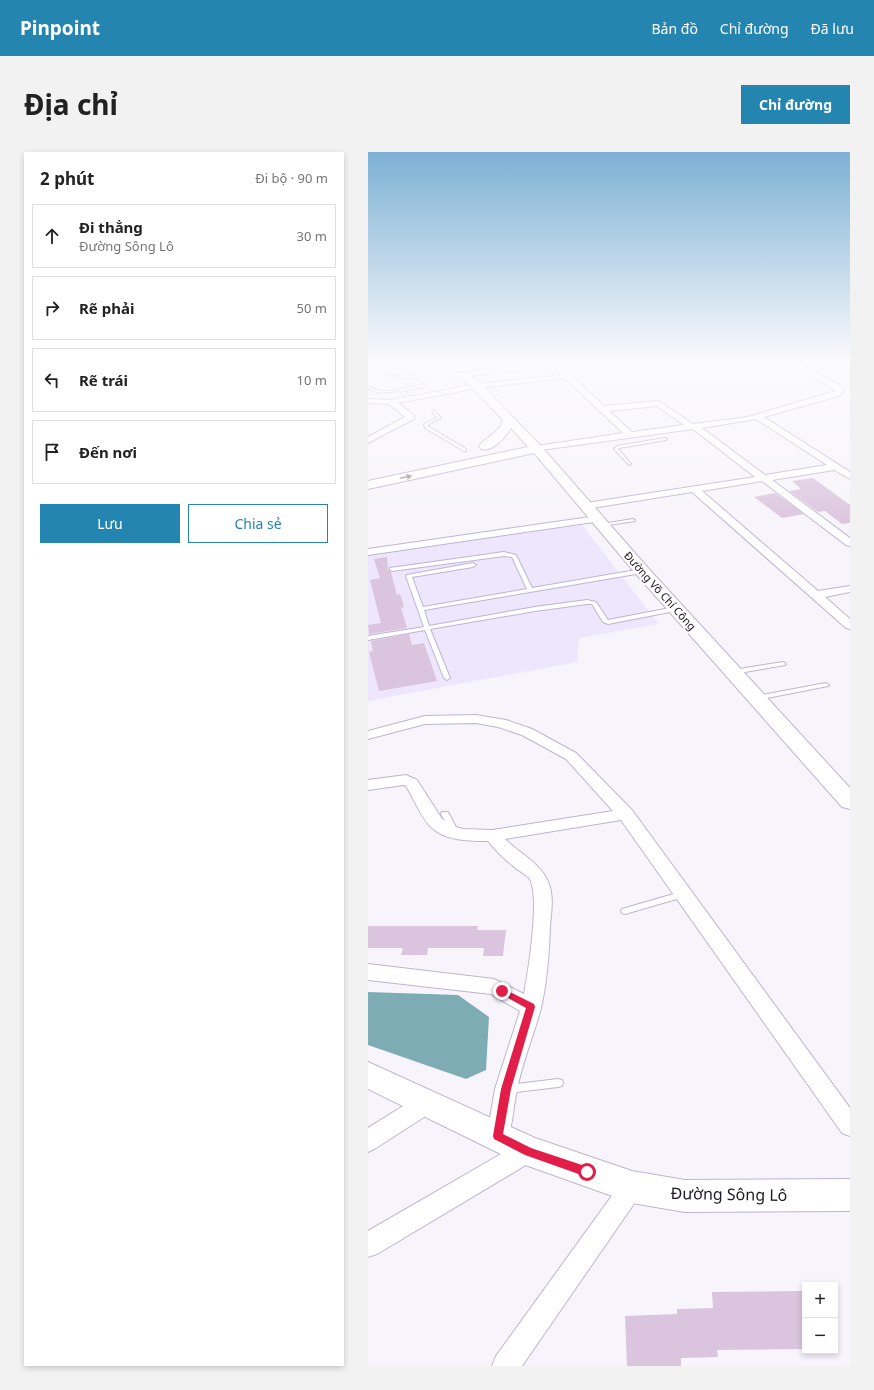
<!DOCTYPE html>
<html lang="vi">
<head>
<meta charset="utf-8">
<style>
	body { margin:0; font-family:"Noto Sans",sans-serif; background:#f2f2f2; color:#222 }
	.controls { position:absolute; right:12px; bottom:12px; display:grid; overflow:hidden; border-radius:0px; box-shadow:0 2px 6px #0003 }
	.controls button { width:36px; height:36px; display:grid; place-items:center; padding:0; border:0; border-bottom:1px solid #e0e0e0; background:#fff; color:#222; font:20px sans-serif }
	.stop { position:absolute; width:12px; height:12px; margin:-9px; border:3px solid #e11d48; border-radius:50%; background:#fff }
	.stop.end { background:#e11d48; border-color:#fff; box-shadow:0 1px 4px #0008 }
	.list { margin:0; padding:0; list-style:none }
	h2 { display:flex; justify-content:space-between; align-items:center; height:52px; margin:0; padding:0 16px; font-size:17px }
	h2 small { font-size:13px; font-weight:400; color:#767676 }
	.list li { display:grid; grid-template-columns:26px 1fr auto; gap:12px; align-items:center; box-sizing:border-box; height:64px; margin:0 8px 8px; padding:0 8px; border:1px solid #e0e0e0; border-radius:0px }
	.list b { display:block; font-size:15px; white-space:nowrap }
	.list p { margin:0; font-size:13px; white-space:nowrap; color:#767676 }
	.list em { font-size:13px; font-style:normal; color:#767676 }
	.actions { display:flex; gap:8px; padding:12px 16px }
	.actions a { flex:1; padding:9px 0; border:1px solid #2585b1; border-radius:0px; text-align:center; font-size:14px; color:#2585b1 }
	.actions .main { background:#2585b1; color:#fff }
	.icon { flex:none; width:22px; height:22px; fill:none; stroke:currentColor; stroke-width:2; stroke-linecap:round; stroke-linejoin:round }
	.map { position:relative; flex:none; width:482px; height:1214px; overflow:hidden; border-radius:0px }
	header { display:flex; align-items:center; gap:24px; box-sizing:border-box; height:56px; padding:0 20px; background:#2585b1; color:#fff }
	header strong { font-size:19px }
	nav { display:flex; gap:22px; margin-inline-start:auto; font-size:14px }
	.intro { display:flex; align-items:center; justify-content:space-between; box-sizing:border-box; height:96px; padding:0 24px }
	h1 { margin:0; font-size:28px }
	.button { padding:10px 18px; border-radius:0px; background:#2585b1; color:#fff; font-size:14px; font-weight:700 }
	main { display:flex; gap:24px; padding:0 24px }
	aside { flex:1; background:#fff; border-radius:0px; box-shadow:0 2px 6px #0003 }
	.map>svg:first-child { display:block }
</style>
</head>
<body>
<header>
<strong>Pinpoint</strong>
<nav><a>Bản đồ</a><a>Chỉ đường</a><a>Đã lưu</a></nav>
</header>
<div class="intro"><h1>Địa chỉ</h1><a class="button">Chỉ đường</a></div>
<main>
<aside>
<h2>2 phút<small>Đi bộ · 90 m</small></h2>
<ul class="list">
<li><svg class="icon" aria-label="ahead" viewBox="0 0 24 24"><path d="M12 20V5M6 11l6-6 6 6"/></svg><div><b>Đi thẳng</b><p>Đường Sông Lô</p></div><em>30 m</em></li>
<li><svg class="icon" aria-label="right" viewBox="0 0 24 24"><path d="M7 20v-9h11M14 6l5 5-5 5"/></svg><div><b>Rẽ phải</b></div><em>50 m</em></li>
<li><svg class="icon" aria-label="left" viewBox="0 0 24 24"><path d="M17 20v-9H6M10 6l-5 5 5 5"/></svg><div><b>Rẽ trái</b></div><em>10 m</em></li>
<li><svg class="icon" aria-label="arrive" viewBox="0 0 24 24"><path d="M6 21V4h12l-3 4 3 4H6"/></svg><div><b>Đến nơi</b></div></li>
</ul>
<div class="actions"><a class="main">Lưu</a><a>Chia sẻ</a></div>
</aside>
<div class="map">
<svg width="482" height="1214" viewBox="0 0 482 1214">
	<rect width="100%" height="100%" fill="#f7f5fb"/>
	<path fill="#ede6fc" d="M214,373L291,472L211,486L209,510L0,549V403Z"/>
	<path fill="#7eacb5" d="M0,840L90,843L121,865L118,918L98,927L0,893Z"/>
	<path fill="#dbc4dd" d="M445,326L482,353V371L474,372L457,359L450,360L421,339L433,337L424,329Z
		M407,341L436,362L414,366L386,345Z
		M19,405L20,418L23,420L29,443L32,442L36,455L33,456L39,476L1,482L0,473L13,471L2,428L12,426L6,407Z
		M41,482L44,493L56,491L69,529L11,539L1,500L5,499L3,489Z
		M0,774H110L109,778H138L135,804H115L116,796H60L59,803H33L35,796H0Z
		M435,1139L437,1155V1197L349,1198L350,1205L313,1206V1214H259L257,1164L309,1162V1157L345,1156L344,1140Z"/>
	<g fill="none" stroke-linecap="round" stroke-linejoin="round">
		<g stroke="#beb4d1" stroke-width="2">
			<path id="lane" d="M131,210L143,216L144,217L141,218L130,212Z
				M157,210H161L168,215L165,216Z
				M18,220C21,221 24,223 27,223C37,225 55,221 61,231L56,235L36,239L43,246L41,247L32,239L11,241L1,237L2,235C5,236 8,238 11,239C18,240 51,235 57,231C48,223 30,228 17,222Z
				M66,258L73,266L59,273L60,274L98,297V299H96L57,276L56,272L69,266L64,259Z
				M297,286L299,287L298,288L251,296L250,297L263,312L261,313L246,297L249,294Z
				M265,367L267,368V369L234,374L232,373L234,372Z
				M136,400L148,403L164,436L274,417L277,419L274,421L56,458L61,474L167,455L219,448L228,450L240,468L307,455L310,457L307,459L240,472L235,470L224,452H219L167,459L62,477L82,526L79,528L76,526L57,478L0,488V484L56,475L38,424L39,423L105,411L108,413L105,415L44,425L55,455L159,437L144,405L136,404L24,419L22,418V416Z
				M415,510L417,511L418,512L417,513L365,522L362,520L365,518Z
				M458,531L461,533L460,534L389,548L386,546L389,544Z
				M74,660H80L91,681L90,683H84L73,662Z
				M316,739L319,740L320,742L319,744L257,762L254,761L253,759L254,757Z
				M190,927L194,928L195,931L194,934L190,935L140,941L136,940L135,937L136,934L140,933Z"/>
		</g>
		<g stroke="#beb4d1" stroke-width="2">
			<path id="street" d="M0,210H9L0,214Z
				M186,210H210L206,212L88,225L84,223L88,221Z
				M420,210H429L472,233L476,239L471,244L396,265L482,320V327L466,318L404,328L482,386V394L478,393L394,329L334,339L450,439L482,434V440L457,445L482,467V477L478,476L324,340L218,357L214,356L213,354L214,352L218,351L387,325L325,277L166,299L165,297L169,294L255,281L197,226L110,236L30,251L46,263V267L0,291V285L37,265L21,252L0,251V247L23,248L110,232L193,223L188,218L192,216L202,222L236,254L291,249L325,272L380,265L468,239ZM289,254L316,273L264,280L241,259ZM388,267L459,313L397,323L334,276Z
				M229,364L233,365L234,367L233,369L0,403V397Z
				M108,563L138,568L164,577L208,601L264,658L482,956V984L474,981L253,668L137,687C152,702 174,712 181,732C186,746 183,761 182,775C181,802 179,830 173,856C166,883 154,910 149,938C145,955 145,975 138,991L130,994L122,991L119,984L127,937L152,859L123,842L0,828V812L126,827L156,842C160,820 173,742 161,726C156,721 149,718 144,713C135,706 127,698 120,689C101,689 77,689 63,675C54,667 45,645 38,634L36,633L0,638V628L38,623L49,628L74,667L84,674L95,677L124,678L245,659L198,607L154,583L130,575L108,571L57,572L0,587V579L57,564Z
				M59,941L67,944L70,951L67,958L8,996L0,1000V976L51,944Z
				M160,988L168,991L171,999L168,1007L9,1102L0,1105V1079L152,991Z
				M264,1024L272,1027L276,1035L272,1043L154,1214H124L128,1204L256,1027Z"/>
		</g>
		<g stroke="#beb4d1" stroke-width="2">
			<path id="secondary" d="M60,210H72L92,221L106,225L173,294L280,416L482,636V657L474,655L268,422L166,301L0,337V329L160,295L143,276C137,286 125,300 113,297L111,294C119,283 130,283 135,268L98,229L84,225Z
				M0,910L167,986L264,1019L317,1028L482,1027V1059L317,1060L264,1051L149,1010L0,937Z"/>
		</g>
		<use href="#lane" fill="#fff" fill-rule="evenodd"/>
		<use href="#street" fill="#fff" fill-rule="evenodd"/>
		<use href="#secondary" fill="#fff" fill-rule="evenodd"/>
	</g>
	<defs><path id="oneway-solid" d="M-6-.8H1V-3.2L6.5 0L1 3.2V.8H-6Z"/></defs>
	<use fill="#99979c" href="#oneway-solid" transform="translate(38 325) rotate(-12)"/>
	<linearGradient id="sky" x2="0" y2="1"><stop stop-color="#7db1d4"/><stop offset="0.55" stop-color="#fbfafd"/><stop offset="1" stop-color="#fbfafd" stop-opacity="0"/></linearGradient>
	<rect width="482" height="380" fill="url(#sky)"/>
	<path fill="#e11d48" d="M134,836L166,852L167,855L143,937L135,982L163,996L223,1016L224,1020L223,1023L219,1025L157,1003L126,987L125,984L133,937L158,856L131,841L130,839Z"/>
	<g text-anchor="middle" stroke-width="4" stroke-linejoin="round" paint-order="stroke">
		<g font-size="11" fill="#1c1823" stroke="#fff">
			<text transform="translate(292 439) rotate(48)" y="4">Đường Võ Chí Công</text>
		</g>
		<g font-size="16" fill="#1c1823" stroke="#fff">
			<text transform="translate(361 1042) rotate(1)" y="6">Đường Sông Lô</text>
		</g>
	</g>
</svg>
<div class="controls">
<button>+</button>
<button>−</button>
</div>
<div class="stop" style="left:219px;top:1020px"></div>
<div class="stop end" style="left:134px;top:839px"></div>
</div>
</main>
</body>
</html>
